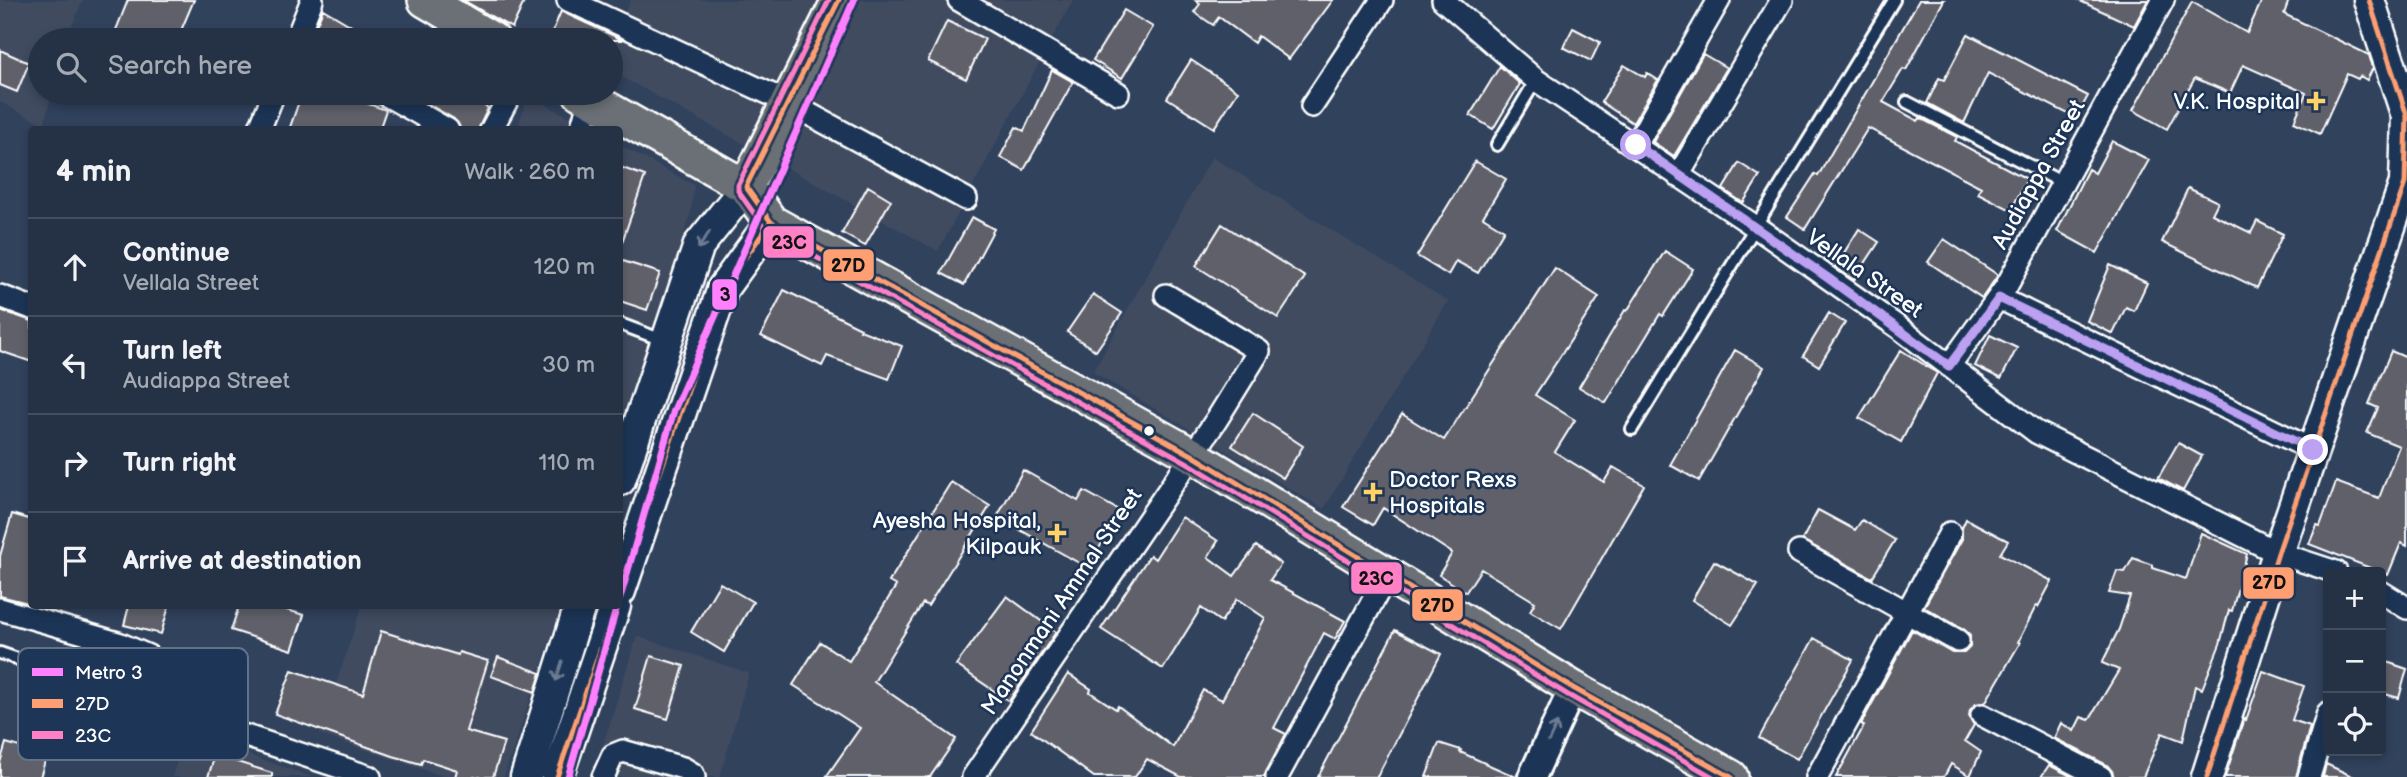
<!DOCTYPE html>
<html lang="en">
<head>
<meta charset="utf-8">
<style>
	body { margin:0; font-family:"Balsamiq Sans",sans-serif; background:#313e51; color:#f1f3f6 }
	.controls { position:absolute; right:21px; bottom:21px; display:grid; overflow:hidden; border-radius:7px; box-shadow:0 4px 10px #0003 }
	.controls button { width:63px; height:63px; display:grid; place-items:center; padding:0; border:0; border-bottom:2px solid #424d5f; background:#253246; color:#f1f3f6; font:35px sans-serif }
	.stop { position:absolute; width:21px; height:21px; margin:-16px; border:5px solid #bca0f2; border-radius:50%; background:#fff }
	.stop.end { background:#bca0f2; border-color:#fff; box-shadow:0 2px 7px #0008 }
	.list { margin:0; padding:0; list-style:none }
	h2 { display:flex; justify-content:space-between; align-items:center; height:91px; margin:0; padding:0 28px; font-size:30px }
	h2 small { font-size:23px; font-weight:400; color:#a3aab3 }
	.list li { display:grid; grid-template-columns:46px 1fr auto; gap:21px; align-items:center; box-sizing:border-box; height:98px; padding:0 28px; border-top:2px solid #424d5f }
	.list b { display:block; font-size:26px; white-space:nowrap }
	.list p { margin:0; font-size:23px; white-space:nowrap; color:#a3aab3 }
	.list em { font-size:23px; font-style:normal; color:#a3aab3 }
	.icon { flex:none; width:38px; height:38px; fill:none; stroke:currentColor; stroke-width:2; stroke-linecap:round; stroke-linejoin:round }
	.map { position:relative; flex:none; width:2407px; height:777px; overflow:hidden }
	.search { position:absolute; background:#253246; box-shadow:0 4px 10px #0003; left:28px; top:28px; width:595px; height:77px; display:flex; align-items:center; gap:18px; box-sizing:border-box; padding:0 24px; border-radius:38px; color:#a3aab3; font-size:26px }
	.panel { position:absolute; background:#253246; box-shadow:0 4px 10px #0003; left:28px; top:126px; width:595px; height:483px; border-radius:7px }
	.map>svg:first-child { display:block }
</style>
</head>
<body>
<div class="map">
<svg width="2407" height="777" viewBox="0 0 2407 777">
	<rect width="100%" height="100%" fill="#31425d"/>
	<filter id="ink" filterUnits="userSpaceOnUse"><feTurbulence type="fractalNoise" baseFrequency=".0143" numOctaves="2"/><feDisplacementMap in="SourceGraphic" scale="14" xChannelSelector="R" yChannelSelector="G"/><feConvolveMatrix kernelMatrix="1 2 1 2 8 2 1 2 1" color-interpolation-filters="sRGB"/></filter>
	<g filter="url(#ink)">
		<path fill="#3f4b61" d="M0,0H83L66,40H40V93H52L44,125L0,102Z
			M631,0H1073L938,251L611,71V40Z
			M528,95L592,129L517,130Z
			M620,145L694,185L691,212L620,428Z
			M1212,157L1448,301L1324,509L1093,372Z
			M362,606H561L504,777H445L319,734Z
			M637,636L749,673L720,777H593Z
			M186,733L312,777H172Z"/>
		<path fill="#61616b" stroke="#fff" stroke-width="2" d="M128,0H194L177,40H112Z
			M463,0H525L512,28Z
			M1195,0H1333L1289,59L1258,36L1254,43L1219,17L1213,25L1194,12L1200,4Z
			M1919,0H1944L1906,70L1903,69L1883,102L1918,121L1920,118L1957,137L1955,141L2027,179L2011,210L1978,193L1981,187L1868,128L1805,229L1787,217L1815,174L1818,176Z
			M2078,0H2148L2134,26Z
			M2262,0H2289L2284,14L2369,55L2373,68L2367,80L2360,76L2358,79L2347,74L2320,134L2294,122L2306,93L2243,65L2230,93L2195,78L2167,129L2133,110L2192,2L2247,33Z
			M323,9L375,40H310Z
			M1124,10L1153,27L1122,78L1093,60Z
			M561,11L562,12L623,40H549Z
			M947,21L985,39L966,79L928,61Z
			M1573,28L1600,42L1591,61L1563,47Z
			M1968,34L2088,96L2076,118L1988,73L1964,123L1927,103L1939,78L1944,80Z
			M0,50L29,63L17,92L0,85Z
			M1703,54L1727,68L1674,156L1653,142Z
			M1191,60L1238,91L1214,128L1167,98Z
			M1624,65L1645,77L1647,73L1658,80L1633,123L1601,102Z
			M1500,66L1520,84L1493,129L1470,115Z
			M1052,70L1073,82L1024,170L1000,157L1016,127L1024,131Z
			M302,93H337L386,110L379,130H289Z
			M409,93H463L488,108L478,130H461L454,119Z
			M2112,141L2149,160L2097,253L2057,231L2088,169L2095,173Z
			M1475,161L1506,179L1483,217L1504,230L1478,273L1456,261L1448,275L1417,256Z
			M1739,163L1760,176L1743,203L1723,189Z
			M620,167L645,176L622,242L620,241Z
			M868,186L891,200L865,246L842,233Z
			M2188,188L2218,202L2212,214L2251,233L2257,221L2283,234L2257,288L2162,242Z
			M972,217L994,229L964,285L941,273Z
			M1222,224L1305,277L1278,318L1196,266Z
			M1859,229L1879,242L1854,280L1835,267Z
			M1944,239L1998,275L1982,298L1928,262Z
			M1665,251L1693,269L1663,316L1660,314L1606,403L1579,387L1625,310L1627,311Z
			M620,260L660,273L647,310L620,301Z
			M2110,265L2147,283L2134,311L2126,307L2113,334L2087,321Z
			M1555,268L1599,297L1535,395L1575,420L1555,452L1604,482L1613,467L1644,485L1561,629L1530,611L1535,602L1481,569L1466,592L1439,575L1452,553L1383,508L1373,525L1343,507L1402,414L1444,440Z
			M784,290L861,328L860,330L902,346L889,379L827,356L822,366L761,336Z
			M1093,294L1122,313L1096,351L1067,332Z
			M0,310L32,321V362L0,351Z
			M1829,313L1845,323L1819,366L1803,356Z
			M1990,335L2017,348L2001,379L1975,366Z
			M1735,350L1764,367L1699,481L1670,465Z
			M1901,350L1937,373L1901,442L1859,418Z
			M2391,351L2407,358V546L2401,543L2388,575L2309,544L2317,525L2320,526L2336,482L2379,498L2399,446L2367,433L2378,408L2369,404Z
			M1253,413L1303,446L1283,478L1232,446Z
			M2178,443L2202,456L2183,491L2158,478Z
			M1023,470L1078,501L1084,491L1120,511L1088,568L997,517Z
			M951,482L990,506L928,606L923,603L874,682L956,739L930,777H826L860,728L793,685L820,642L849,661L896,586L889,582Z
			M1818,510L1855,530L1862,520L1895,540L1872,578L1802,540Z
			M12,514L32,520V604L0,596V556Z
			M1182,517L1218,541L1208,557L1234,576L1256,546L1281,564L1270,580L1345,621L1335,639L1324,633L1274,728L1286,734L1264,777H1181L1147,759L1135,777H1094L1031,731L1068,674L1091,689L1090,692L1116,709L1118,706L1173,747L1203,690L1222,700L1265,618L1237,599L1221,622L1201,608L1163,669L1101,629L1150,555L1155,559Z
			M1966,519L2008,541L2000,554L2052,581L2038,607L2036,606L2018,642L2020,643L1985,703L1976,704L1970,710L1969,716L1974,725L1965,741L1981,752L1970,776L1951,764L1944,777H1836L1864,726L1861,724L1912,630L1952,653H1964L1970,647V635L1965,630L1924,607L1962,539V528Z
			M2201,533L2247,554L2232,611L2229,610L2220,644L2202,689L2195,686L2183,741L2162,733L2143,777H2114L2112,771L2107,765L2054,738L2061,723L2074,731L2081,717L2089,720L2119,670L2102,663L2119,629L2130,596L2109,593L2117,571L2125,572L2133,558L2153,565V568L2186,579Z
			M1714,561L1758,585L1732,625L1692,600Z
			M720,583L753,602L724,652L691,632Z
			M1007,596L1056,632L1009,701L956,665Z
			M129,606H169L161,634L124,625Z
			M239,606H273L304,615L292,650L231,630Z
			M1395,630L1441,654L1377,777H1318Z
			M381,631L458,655L459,652L488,661L466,731L504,742L493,777H455L457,770L423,759L421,764L393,756L275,714L292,670L363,694Z
			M1814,638L1853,660L1797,759L1759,738Z
			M651,656L684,666L668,719L635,709Z
			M498,657L541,673L535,692L491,676Z
			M2381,660L2407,669L2399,698L2381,693Z
			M2263,671L2304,686L2292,720L2310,726L2296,777H2225L2244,719L2246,720Z
			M6,743L47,755L40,777H0V763Z
			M1439,743L1461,750L1460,752L1516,777H1426Z
			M215,755L272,773V777H208Z
			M2326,764L2354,777H2323Z
			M2049,765L2073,777H2041Z"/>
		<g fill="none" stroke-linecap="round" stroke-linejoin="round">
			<g stroke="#fff" stroke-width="16">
				<path id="service" d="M1907,102L2063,183
					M1497,145L1536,80
					M620,324L665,341
					M1632,429L1894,0
					M0,653L149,704"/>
			</g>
			<g stroke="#fff" stroke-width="26">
				<path id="minor" d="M568,0L787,102L966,199
					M959,0L1118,93
					M1443,0L1536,80L1756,227L1898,327L2036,432L2278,553L2336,572
					M296,40L312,0
					M383,93L448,130
					M1312,106L1382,0
					M259,130L274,93
					M491,130L511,93
					M581,130L590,98
					M1636,145L1719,0
					M1678,176L1782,0
					M0,296L32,308
					M1999,298L2313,450
					M1949,366L2006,287L2163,0
					M1799,552L1958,641
					M2381,592L2407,608
					M0,609L118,643L148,656
					M149,704L370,777
					M1982,715L2101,777
					M603,777L613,755L623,751L683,768L693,774L694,777
					M973,777L1217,419L1259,351L1166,295
					M1277,777L1387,575
					M1817,777L1950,533
					M2309,777L2328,713"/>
			</g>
			<g stroke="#fff" stroke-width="32">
				<path id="tertiary" d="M1532,777L1573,688"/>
			</g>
			<g stroke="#fff" stroke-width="35">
				<path id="secondary" d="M620,480L699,245L746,187
					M620,591L723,288L771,222
					M526,777L580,606
					M557,777L615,606
					M2207,777L2278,553L2405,183L2407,116L2369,0"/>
			</g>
			<g stroke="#fff" stroke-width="38">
				<path id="primary" d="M425,0L493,40
					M580,93L746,187L771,222L1192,455L1573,688L1731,777
					M746,187L839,0"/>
			</g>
			<use href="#service" stroke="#1d3557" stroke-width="10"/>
			<use href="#minor" stroke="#1d3557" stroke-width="21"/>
			<use href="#tertiary" stroke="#1d3557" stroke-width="26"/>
			<use href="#secondary" stroke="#1d3557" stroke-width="30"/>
			<use href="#primary" stroke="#6b7074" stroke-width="33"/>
			<g stroke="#1d3557" stroke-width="10">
				<path id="bus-1" d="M839,0L746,187L771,222L1192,455L1573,688L1731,777
					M620,591L723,288L771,222
					M557,777L615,606
					M2207,777L2278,553L2405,183L2407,116L2369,0"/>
			</g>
			<g stroke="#1d3557" stroke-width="10">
				<path id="bus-2" d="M829,0L738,185V191L765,229L1188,463L1568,695L1713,777"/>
			</g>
			<use href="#bus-1" stroke="#fd9f72" stroke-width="5"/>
			<use href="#bus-2" stroke="#ff80c5" stroke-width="5"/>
			<g stroke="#1d3557" stroke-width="12">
				<path id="metro-1" d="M620,598L674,410L854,0
					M568,777L617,606"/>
			</g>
			<use href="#metro-1" stroke="#ff80ff" stroke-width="7"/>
		</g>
		<defs><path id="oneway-shaft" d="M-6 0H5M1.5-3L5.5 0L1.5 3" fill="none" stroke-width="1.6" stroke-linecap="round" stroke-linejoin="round" transform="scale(1.75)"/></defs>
		<g stroke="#6c7c92">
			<use href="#oneway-shaft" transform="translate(704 240) rotate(124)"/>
			<use href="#oneway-shaft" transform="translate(559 671) rotate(108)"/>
			<use href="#oneway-shaft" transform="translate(1553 732) rotate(-65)"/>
		</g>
	</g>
	<g fill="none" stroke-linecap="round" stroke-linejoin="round" filter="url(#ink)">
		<path stroke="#bca0f2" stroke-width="9" d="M1636,145L1828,278L1949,366L1999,298L2313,450"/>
	</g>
	<g fill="#ffd166" stroke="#1d3557" stroke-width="2.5">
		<path d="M2312.5 90.5h7v7h7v7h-7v7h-7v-7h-7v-7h7z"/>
		<path d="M1369.5 481.5h7v7h7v7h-7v7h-7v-7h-7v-7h7z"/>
		<path d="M1053.5 522.5h7v7h7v7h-7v7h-7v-7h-7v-7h7z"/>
	</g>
	<circle fill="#fff" stroke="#1d3557" stroke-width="2.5" cx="1149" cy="431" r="6"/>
	<g text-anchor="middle" stroke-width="5" stroke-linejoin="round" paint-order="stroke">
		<g font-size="23" fill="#fff" stroke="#1d3557" text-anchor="end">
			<text x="2300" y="109">V.K. Hospital</text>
			<text x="1389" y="487" text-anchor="start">Doctor Rexs<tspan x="1389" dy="26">Hospitals</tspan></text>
			<text x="1041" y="528">Ayesha Hospital,<tspan x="1041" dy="26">Kilpauk</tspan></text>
		</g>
		<g font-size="23" fill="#fff" stroke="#1d3557">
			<text transform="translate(2038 174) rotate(-61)" y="8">Audiappa Street</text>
			<text transform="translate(1865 273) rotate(35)" y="8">Vellala Street</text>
			<text transform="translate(1061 601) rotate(-56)" y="8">Manonmani Ammal Street</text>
		</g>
	</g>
	<rect x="18" y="648" width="230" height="112" rx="10" fill="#1d3557" stroke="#617289" stroke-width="2"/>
	<rect x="32" y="668" width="31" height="8" fill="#ff80ff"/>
	<rect x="32" y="699" width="31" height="9" fill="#fd9f72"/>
	<rect x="32" y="731" width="31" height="8" fill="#ff80c5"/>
	<g font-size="19" fill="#fff">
		<text x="75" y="679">Metro 3</text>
		<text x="75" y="710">27D</text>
		<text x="75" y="742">23C</text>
	</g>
	<g stroke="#1d3557" stroke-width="2.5">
		<rect x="762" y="225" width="53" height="34" rx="7" fill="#ff80c5"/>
		<rect x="822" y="248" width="53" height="34" rx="7" fill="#fd9f72"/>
		<rect x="711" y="278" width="27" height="33" rx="7" fill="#ff80ff"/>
		<rect x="1350" y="561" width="53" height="34" rx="7" fill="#ff80c5"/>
		<rect x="2242" y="566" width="53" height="34" rx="7" fill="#fd9f72"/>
		<rect x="1411" y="588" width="53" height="34" rx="7" fill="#fd9f72"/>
	</g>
	<g font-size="19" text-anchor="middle" font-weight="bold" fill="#111">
		<text x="789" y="249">23C</text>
		<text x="848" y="272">27D</text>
		<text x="725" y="301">3</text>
		<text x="1376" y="585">23C</text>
		<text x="2269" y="589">27D</text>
		<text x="1437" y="612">27D</text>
	</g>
</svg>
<div class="controls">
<button>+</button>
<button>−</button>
<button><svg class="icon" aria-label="locate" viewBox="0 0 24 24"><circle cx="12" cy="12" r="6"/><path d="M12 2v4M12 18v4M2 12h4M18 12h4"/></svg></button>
</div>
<div class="stop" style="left:1636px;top:145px"></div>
<div class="stop end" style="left:2313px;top:450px"></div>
<div class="search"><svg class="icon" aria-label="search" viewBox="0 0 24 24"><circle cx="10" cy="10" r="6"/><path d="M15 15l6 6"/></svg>Search here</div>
<section class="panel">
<h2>4 min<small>Walk · 260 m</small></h2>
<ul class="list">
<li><svg class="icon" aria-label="ahead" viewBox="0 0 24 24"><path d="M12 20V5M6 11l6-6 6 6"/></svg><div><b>Continue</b><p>Vellala Street</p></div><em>120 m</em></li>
<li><svg class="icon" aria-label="left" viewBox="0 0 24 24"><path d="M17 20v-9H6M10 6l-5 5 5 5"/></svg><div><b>Turn left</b><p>Audiappa Street</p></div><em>30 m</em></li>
<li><svg class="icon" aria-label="right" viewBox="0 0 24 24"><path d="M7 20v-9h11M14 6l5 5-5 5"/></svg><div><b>Turn right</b></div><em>110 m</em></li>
<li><svg class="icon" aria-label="arrive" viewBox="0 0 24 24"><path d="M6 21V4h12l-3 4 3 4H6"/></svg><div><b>Arrive at destination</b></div></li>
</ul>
</section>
</div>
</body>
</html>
